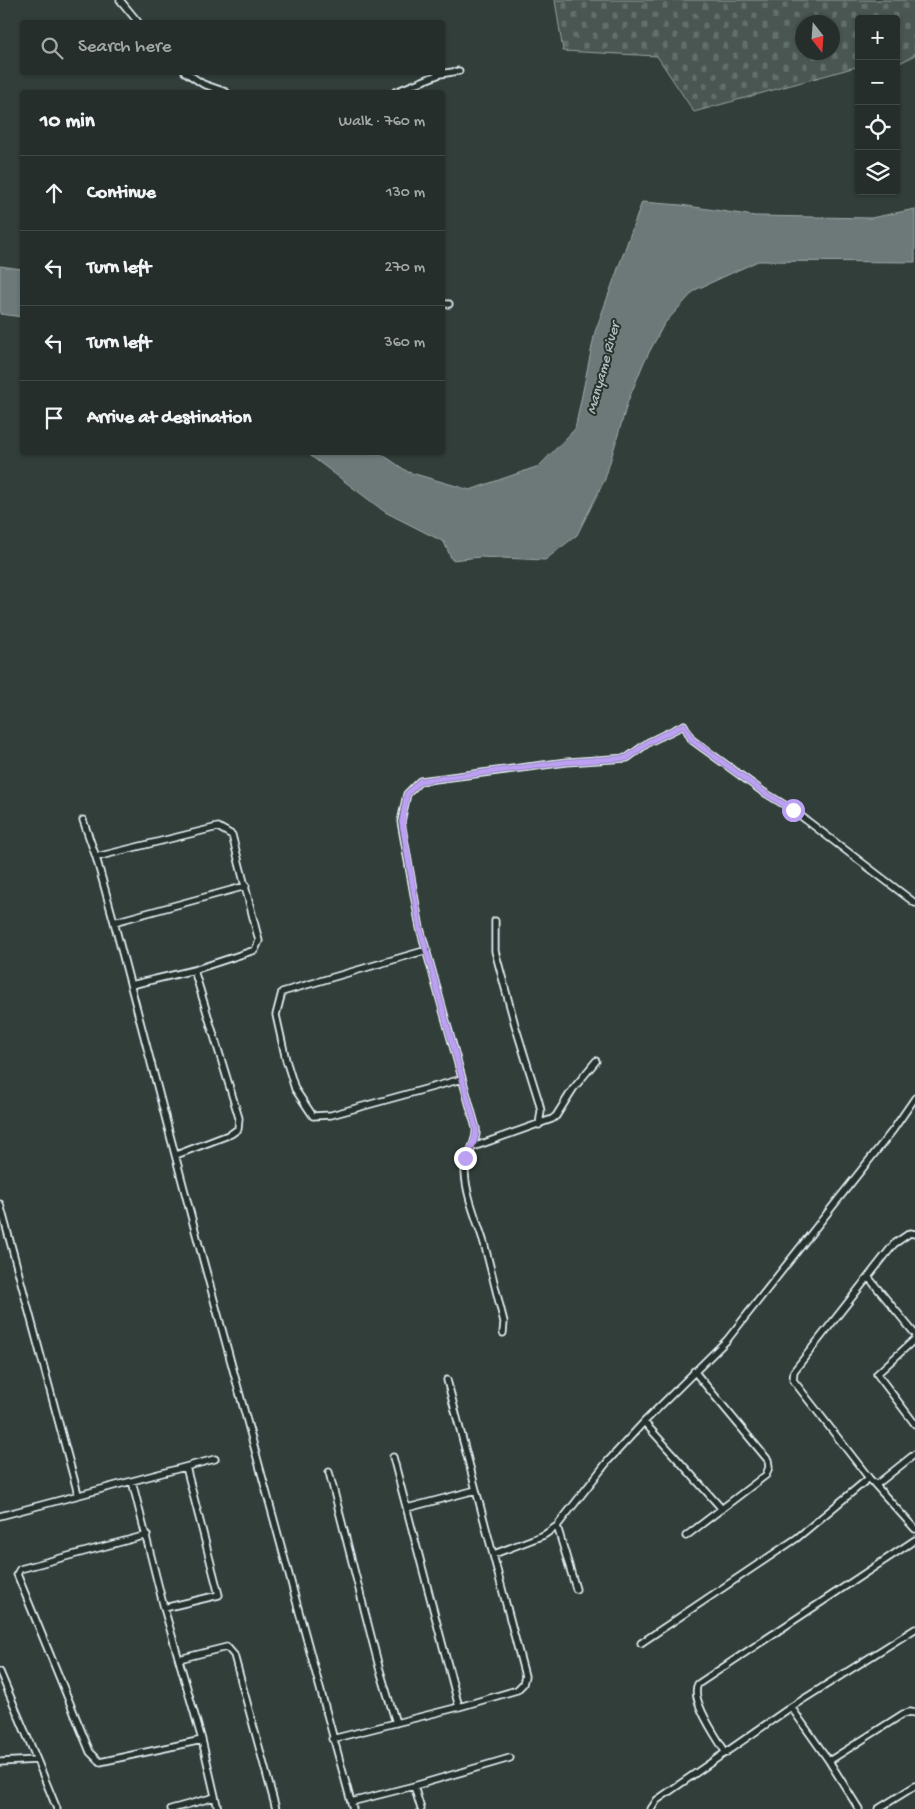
<!DOCTYPE html>
<html lang="en">
<head>
<meta charset="utf-8">
<style>
	body { margin:0; font-family:"Gochi Hand",sans-serif; background:#2e3633; color:#f1f3f6 }
	.controls { position:absolute; right:15px; top:15px; display:grid; overflow:hidden; border-radius:5px; box-shadow:0 1px 4px #0004 }
	.controls button { width:45px; height:45px; display:grid; place-items:center; padding:0; border:0; border-bottom:1px solid #424a47; background:#262e2b; color:#f1f3f6; font:25px sans-serif }
	.compass { position:absolute; left:795px; top:15px; width:45px; height:45px; border-radius:50%; background:#262e2b; box-shadow:0 1px 4px #0004; rotate:163deg }
	.stop { position:absolute; width:15px; height:15px; margin:-11px; border:4px solid #bca0f2; border-radius:50%; background:#fff }
	.stop.end { background:#bca0f2; border-color:#fff; box-shadow:0 1px 5px #0008 }
	.list { margin:0; padding:0; list-style:none }
	h2 { display:flex; justify-content:space-between; align-items:center; height:65px; margin:0; padding:0 20px; font-size:21px }
	h2 small { font-size:16px; font-weight:400; color:#a4a8a9 }
	.list li { display:grid; grid-template-columns:32px 1fr auto; gap:15px; align-items:center; box-sizing:border-box; height:75px; padding:0 20px; border-top:1px solid #424a47 }
	.list b { display:block; font-size:19px; white-space:nowrap }
	.list em { font-size:16px; font-style:normal; color:#a4a8a9 }
	.icon { flex:none; width:28px; height:28px; fill:none; stroke:currentColor; stroke-width:2; stroke-linecap:round; stroke-linejoin:round }
	.map { position:relative; flex:none; width:915px; height:1809px; overflow:hidden }
	.search { position:absolute; background:#262e2b; box-shadow:0 1px 4px #0004; left:20px; top:20px; width:425px; height:55px; display:flex; align-items:center; gap:12px; box-sizing:border-box; padding:0 18px; border-radius:5px; color:#a4a8a9; font-size:19px }
	.panel { position:absolute; background:#262e2b; box-shadow:0 1px 4px #0004; left:20px; top:90px; width:425px; height:365px; border-radius:5px }
	.map>svg:first-child { display:block }
</style>
</head>
<body>
<div class="map">
<svg width="915" height="1809" viewBox="0 0 915 1809">
	<defs>
		<pattern id="cemetery-stones" width="16" height="16" patternUnits="userSpaceOnUse" patternTransform="scale(1.25)"><rect width="16" height="16" fill="#495651"/><path d="M2 7V4a2 2 0 0 1 4 0v3zM10 15v-3a2 2 0 0 1 4 0v3z" fill="#636f6b"/></pattern>
	</defs>
	<rect width="100%" height="100%" fill="#323e39"/>
	<filter id="ink" filterUnits="userSpaceOnUse"><feTurbulence type="fractalNoise" baseFrequency=".02" numOctaves="2"/><feDisplacementMap in="SourceGraphic" scale="10" xChannelSelector="R" yChannelSelector="G"/><feConvolveMatrix kernelMatrix="1 2 1 2 8 2 1 2 1" color-interpolation-filters="sRGB"/></filter>
	<g filter="url(#ink)">
		<path fill="url(#cemetery-stones)" stroke="#98a4a4" fill-rule="evenodd" d="M555,0H915V55L896,65V19H859V68L856,67L694,112L657,56L563,51ZM802,22H832V52H802Z"/>
		<path fill="#6d7978" stroke="#9ea9ab" d="M642,202L681,205L755,216L871,218L915,209V262L758,261L695,290L664,324L644,362L628,401L605,479L577,535L545,560L480,557L452,560L444,542L385,512L307,453H380L408,472L470,490L539,466L575,429L595,332Z
			M0,266L22,269V317L0,314Z"/>
		<g fill="none" stroke-linecap="round" stroke-linejoin="round">
			<g stroke="#e8f1f8" stroke-width="9">
				<path id="street" d="M120,0L138,22
					M185,72L203,84L226,92
					M395,92L440,74L459,71
					M442,304H449
					M83,820L96,857L114,922L193,1223L351,1802L414,1786L510,1758
					M96,857L218,827L232,835L259,941L255,950L194,970L131,985
					M495,921V951L515,1025L539,1102L541,1111L539,1125
					M114,922L246,886
					M427,950L282,992L276,1015L286,1060L295,1089L313,1116L331,1115L462,1079
					M473,1147L552,1119L556,1116L573,1089L596,1061
					M176,1155L231,1134L238,1129L239,1118L194,970
					M0,1204L78,1494
					M915,1234L910,1233L894,1244L794,1371L793,1380L869,1478L915,1529
					M869,1278L915,1334
					M503,1333L504,1322C497,1295 491,1269 484,1243C477,1220 466,1196 465,1172C464,1156 478,1144 476,1128L420,928L401,822L407,794L420,781L567,762L627,758L649,742L684,725L692,740L762,791L793,810L915,903
					M915,1339L877,1374L915,1424
					M644,1422L722,1509
					M393,1457L459,1707
					M329,1472L379,1667L396,1723
					M132,1481L164,1608L202,1740L218,1809
					M876,1485L915,1454
					M407,1508L476,1490
					M0,1516L215,1459
					M557,1526L576,1589
					M147,1535L20,1569L17,1574L90,1752L100,1762L202,1740
					M686,1536L766,1475L769,1467L768,1460L694,1371
					M494,1554L544,1535L557,1526L608,1461L644,1422L727,1340L893,1130L915,1098
					M164,1608L219,1595L186,1467
					M641,1643L797,1538L869,1478
					M179,1659L227,1647L234,1655L276,1809
					M0,1672L37,1760
					M791,1707L829,1761L859,1809
					M332,1739L459,1707L517,1690L523,1684L525,1676L447,1380
					M726,1753C718,1739 689,1699 698,1684L915,1540
					M829,1761L903,1714L910,1712L915,1713
					M0,1762L37,1760L57,1809
					M414,1786L421,1809
					M351,1802L353,1809
					M171,1809L215,1797
					M651,1809L657,1800L791,1707L915,1629
					M878,1809L915,1786"/>
			</g>
			<use href="#street" stroke="#26332d" stroke-width="5.5"/>
		</g>
	</g>
	<g fill="none" stroke-linecap="round" stroke-linejoin="round" filter="url(#ink)">
		<path stroke="#bca0f2" stroke-width="6" d="M465,1158C471,1149 477,1139 476,1128L420,928L402,822L407,794L420,781L567,762L627,758L649,742L684,725L692,740L762,791L793,810"/>
	</g>
	<g text-anchor="middle" stroke-width="4" stroke-linejoin="round" paint-order="stroke">
		<g font-size="15" font-style="italic" fill="#b1bbbe" stroke="#26332d">
			<text transform="translate(602 368) rotate(-75)" y="5">Manyame River</text>
		</g>
	</g>
</svg>
<div class="controls">
<button>+</button>
<button>−</button>
<button><svg class="icon" aria-label="locate" viewBox="0 0 24 24"><circle cx="12" cy="12" r="6"/><path d="M12 2v4M12 18v4M2 12h4M18 12h4"/></svg></button>
<button><svg class="icon" aria-label="layers" viewBox="0 0 24 24"><path d="M12 4l9 5-9 5-9-5zM3 14l9 5 9-5"/></svg></button>
</div>
<svg class="compass" viewBox="-18 -18 36 36"><path d="M0-13l5 13h-10z" fill="#e53935"/><path d="M0 13l5-13h-10z" fill="#a4a8a9"/></svg>
<div class="stop" style="left:793px;top:810px"></div>
<div class="stop end" style="left:465px;top:1158px"></div>
<div class="search"><svg class="icon" aria-label="search" viewBox="0 0 24 24"><circle cx="10" cy="10" r="6"/><path d="M15 15l6 6"/></svg>Search here</div>
<section class="panel">
<h2>10 min<small>Walk · 760 m</small></h2>
<ul class="list">
<li><svg class="icon" aria-label="ahead" viewBox="0 0 24 24"><path d="M12 20V5M6 11l6-6 6 6"/></svg><div><b>Continue</b></div><em>130 m</em></li>
<li><svg class="icon" aria-label="left" viewBox="0 0 24 24"><path d="M17 20v-9H6M10 6l-5 5 5 5"/></svg><div><b>Turn left</b></div><em>270 m</em></li>
<li><svg class="icon" aria-label="left" viewBox="0 0 24 24"><path d="M17 20v-9H6M10 6l-5 5 5 5"/></svg><div><b>Turn left</b></div><em>360 m</em></li>
<li><svg class="icon" aria-label="arrive" viewBox="0 0 24 24"><path d="M6 21V4h12l-3 4 3 4H6"/></svg><div><b>Arrive at destination</b></div></li>
</ul>
</section>
</div>
</body>
</html>
